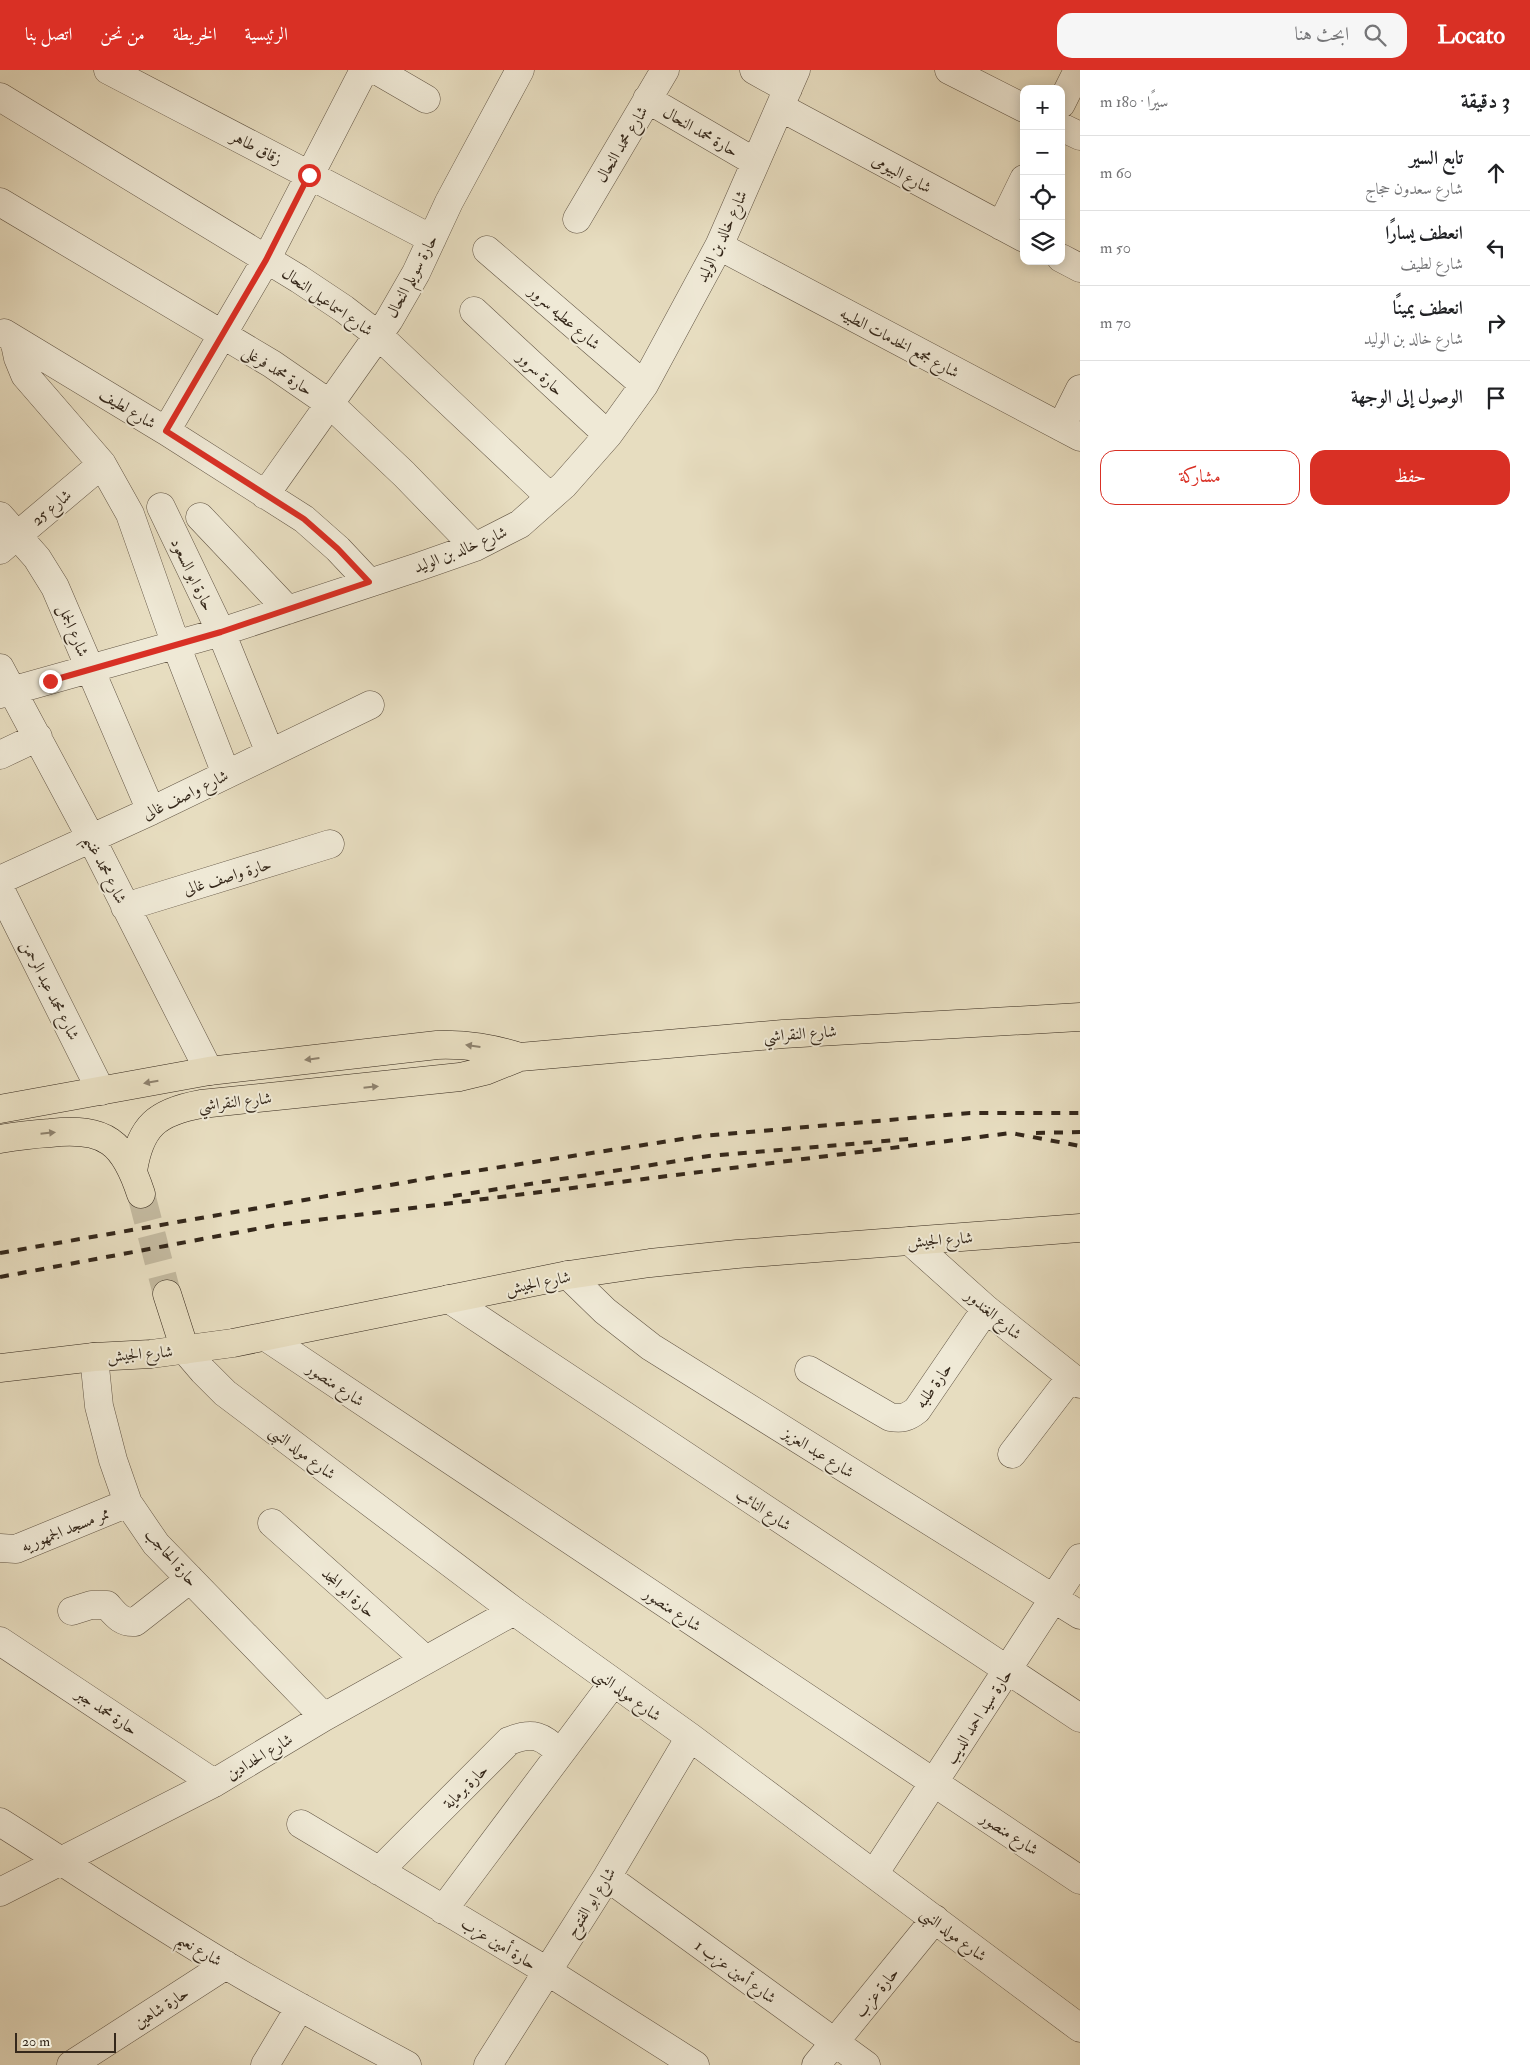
<!DOCTYPE html>
<html lang="ar">
<head>
<meta charset="utf-8">
<style>
	body { margin:0; font-family:"IM FELL Double Pica",Amiri,serif; background:#f6f6f6; color:#202124; direction:rtl }
	.controls { position:absolute; right:15px; top:15px; display:grid; overflow:hidden; border-radius:10px; box-shadow:0 2px 12px #0003 }
	.controls button { width:45px; height:45px; display:grid; place-items:center; padding:0; border:0; border-bottom:1px solid #e0e0e0; background:#fff; color:#202124; font:25px sans-serif }
	.scale { position:absolute; left:15px; bottom:12px; width:101px; box-sizing:border-box; padding-left:5px; border:2px solid #35281b; border-top:0; font-size:14px; line-height:18px; white-space:nowrap; color:#35281b; -webkit-text-stroke:4px #efe9d6; paint-order:stroke }
	.stop { position:absolute; width:15px; height:15px; margin:-11px; border:4px solid #d93025; border-radius:50%; background:#fff }
	.stop.end { background:#d93025; border-color:#fff; box-shadow:0 1px 5px #0008 }
	.list { margin:0; padding:0; list-style:none }
	h2 { display:flex; justify-content:space-between; align-items:center; height:65px; margin:0; padding:0 20px; font-size:21px }
	h2 small { font-size:16px; font-weight:400; color:#757577 }
	.list li { display:grid; grid-template-columns:32px 1fr auto; gap:15px; align-items:center; box-sizing:border-box; height:75px; padding:0 20px; border-top:1px solid #e0e0e0 }
	.list b { display:block; font-size:19px; white-space:nowrap }
	.list p { margin:0; font-size:16px; white-space:nowrap; color:#757577 }
	.list em { font-size:16px; font-style:normal; color:#757577 }
	.actions { display:flex; gap:10px; padding:15px 20px }
	.actions a { flex:1; padding:11px 0; border:1px solid #d93025; border-radius:15px; text-align:center; font-size:18px; color:#d93025 }
	.actions .main { background:#d93025; color:#fff }
	.icon { flex:none; width:28px; height:28px; fill:none; stroke:currentColor; stroke-width:2; stroke-linecap:round; stroke-linejoin:round }
	.map { position:relative; flex:none; width:1080px; height:1995px; overflow:hidden; direction:ltr }
	header { display:flex; align-items:center; gap:30px; box-sizing:border-box; height:70px; padding:0 25px; background:#d93025; color:#fff }
	header strong { font-size:24px }
	nav { display:flex; gap:28px; margin-inline-start:auto; font-size:18px }
	.search { width:350px; height:45px; background:#f6f6f6; display:flex; align-items:center; gap:12px; box-sizing:border-box; padding:0 18px; border-radius:15px; color:#757577; font-size:19px }
	main { display:flex }
	aside { flex:1; background:#fff }
	.map>svg:first-child { display:block }
</style>
</head>
<body>
<header>
<strong>Locato</strong>
<div class="search"><svg class="icon" aria-label="search" viewBox="0 0 24 24"><circle cx="10" cy="10" r="6"/><path d="M15 15l6 6"/></svg>ابحث هنا</div>
<nav><a>الرئيسية</a><a>الخريطة</a><a>من نحن</a><a>اتصل بنا</a></nav>
</header>
<main>
<aside>
<h2>3 دقيقة<small>سيرًا · 180 m</small></h2>
<ul class="list">
<li><svg class="icon" aria-label="ahead" viewBox="0 0 24 24"><path d="M12 20V5M6 11l6-6 6 6"/></svg><div><b>تابع السير</b><p>شارع سعدون حجاج</p></div><em>60 m</em></li>
<li><svg class="icon" aria-label="left" viewBox="0 0 24 24"><path d="M17 20v-9H6M10 6l-5 5 5 5"/></svg><div><b>انعطف يسارًا</b><p>شارع لطيف</p></div><em>50 m</em></li>
<li><svg class="icon" aria-label="right" viewBox="0 0 24 24"><path d="M7 20v-9h11M14 6l5 5-5 5"/></svg><div><b>انعطف يمينًا</b><p>شارع خالد بن الوليد</p></div><em>70 m</em></li>
<li><svg class="icon" aria-label="arrive" viewBox="0 0 24 24"><path d="M6 21V4h12l-3 4 3 4H6"/></svg><div><b>الوصول إلى الوجهة</b></div></li>
</ul>
<div class="actions"><a class="main">حفظ</a><a>مشاركة</a></div>
</aside>
<div class="map">
<svg width="1080" height="1995" viewBox="0 0 1080 1995">
	<rect width="100%" height="100%" fill="#e7ddc0"/>
	<filter id="stains"><feTurbulence type="fractalNoise" baseFrequency=".004" numOctaves="4"/><feColorMatrix values="0 0 0 0 .2 0 0 0 0 .09 0 0 0 0 .02 0 0 0 .5 -.17"/></filter>
	<radialGradient id="worn" r=".72"><stop offset=".6" stop-color="#630" stop-opacity="0"/><stop offset="1" stop-color="#630" stop-opacity=".3"/></radialGradient>
	<g fill="none" stroke-linecap="round" stroke-linejoin="round">
		<path stroke="#c3b99f" stroke-width="28" stroke-dasharray="28 14" stroke-linecap="butt" d="M141,1124L167,1224"/>
		<g stroke="#625544" stroke-width="29">
			<path id="minor" d="M108,0L432,169
				M376,0L426,29
				M754,0L788,19
				M949,0L1024,38
				M0,27L299,209L344,239L379,266L550,427
				M647,29L755,92
				M1061,34L1078,0
				M780,37L1024,168
				M1061,57L1080,66
				M0,132L272,294L330,334L404,404L475,477
				M577,149L665,0
				M1001,156L1024,109
				M719,176L1080,367
				M487,180L644,315
				M1061,188L1080,198
				M474,241L608,365
				M4,263L166,361L304,449L338,479L369,512
				M14,269L18,288L25,305L102,394L130,444L176,575L226,704
				M1061,357L1080,319
				M166,361L266,190L364,0
				M265,425L389,250L416,203L449,132L520,0
				M161,437L221,562L270,683
				M0,446L37,488L55,517L151,741
				M200,447L288,540
				M0,480L102,394
				M0,598L91,768L209,1001
				M0,624L221,562L418,497L475,477L520,454L564,415L608,365L644,315L719,176L796,0
				M0,685L38,667
				M0,810L151,741L370,635
				M0,819L101,1021
				M125,837L330,774
				M910,1171L986,1239L1080,1314
				M568,1205L605,1241L651,1277L1080,1545
				M449,1229L1080,1648
				M266,1267L1080,1810
				M185,1280L203,1301L225,1323L514,1541L690,1667L1080,1958
				M94,1287L99,1336L113,1390L128,1433L156,1474L324,1647
				M809,1300L890,1347C901,1349 907,1348 917,1340L986,1239
				M1012,1384L1071,1307
				M272,1453L426,1590
				M0,1478L16,1479L128,1433
				M72,1541L91,1535H107C115,1544 121,1553 135,1552L190,1509
				M0,1571L214,1713
				M0,1752C75,1799 148,1849 224,1894C284,1930 346,1962 407,1995
				M301,1754L547,1901L695,1995
				M379,1801L509,1671C533,1661 543,1666 560,1683
				M874,1804L1080,1488
				M607,1807L866,1995
				M0,1822L214,1713L324,1647L514,1541
				M443,1840L613,1613
				M71,1995L226,1895
				M265,1995L300,1937
				M488,1995L607,1807L690,1667
				M816,1995L935,1849"/>
		</g>
		<g stroke="#35281b" stroke-width="29">
			<path id="primary" d="M0,1039L209,1001L437,975C468,974 491,978 520,987
				M0,1069C17,1066 33,1064 50,1063C106,1057 124,1072 141,1124
				M133,1101C140,1056 157,1042 201,1034L460,1007L485,1001L520,987L783,964L1080,947
				M167,1224L185,1280
				M0,1298L94,1287L151,1284L233,1273L568,1205L650,1193L737,1184L1080,1158"/>
		</g>
		<use href="#minor" stroke="#efe9d6" stroke-width="28"/>
		<use href="#primary" stroke="#e7ddc0" stroke-width="28"/>
		<path stroke="#35281b" stroke-width="4" stroke-dasharray="9 9" stroke-linecap="butt" d="M1036,1063L1080,1062
			M453,1126L709,1086L909,1069
			M0,1183L436,1107L702,1066L970,1043H1080
			M0,1207L277,1155L1011,1063L1080,1076"/>
	</g>
	<defs><path id="oneway-solid" d="M-6-.8H1V-3.2L6.5 0L1 3.2V.8H-6Z" transform="scale(1.25)"/></defs>
	<g fill="#8e826e">
		<use href="#oneway-solid" transform="translate(473 976) rotate(-172)"/>
		<use href="#oneway-solid" transform="translate(312 989) rotate(173)"/>
		<use href="#oneway-solid" transform="translate(151 1012) rotate(170)"/>
		<use href="#oneway-solid" transform="translate(371 1017) rotate(-6)"/>
		<use href="#oneway-solid" transform="translate(48 1063) rotate(-6)"/>
	</g>
	<g fill="none" stroke-linecap="round" stroke-linejoin="round">
		<path stroke="#d93025" stroke-width="6" d="M50,611L221,562L369,512L338,479L304,449L166,361L266,190L309,105"/>
	</g>
	<g text-anchor="middle" stroke-width="4" stroke-linejoin="round" paint-order="stroke">
		<g font-size="16" fill="#35281b" stroke="#efe9d6">
			<text transform="translate(701 61) rotate(30)" y="6">حارة محمد النحال</text>
			<text transform="translate(621 74) rotate(-59)" y="6">شارع محمد النحال</text>
			<text transform="translate(257 77) rotate(28)" y="6">زقاق طاهر</text>
			<text transform="translate(902 103) rotate(28)" y="6">شارع البيومى</text>
			<text transform="translate(721 166) rotate(-65)" y="6">شارع خالد بن الوليد</text>
			<text transform="translate(411 206) rotate(-62)" y="6">حارة سويلم النحال</text>
			<text transform="translate(328 231) rotate(35)" y="6">شارع اسماعيل النحال</text>
			<text transform="translate(565 247) rotate(41)" y="6">شارع عطيه سرور</text>
			<text transform="translate(900 272) rotate(28)" y="6">شارع مجمع الخدمات الطبيه</text>
			<text transform="translate(278 300) rotate(32)" y="6">حارة محمد فرغلى</text>
			<text transform="translate(541 303) rotate(43)" y="6">حارة سرور</text>
			<text transform="translate(128 338) rotate(31)" y="6">شارع لطيف</text>
			<text transform="translate(51 437) rotate(-40)" y="6">شارع 25</text>
			<text transform="translate(460 479) rotate(-22)" y="6">شارع خالد بن الوليد</text>
			<text transform="translate(193 504) rotate(64)" y="6">حارة ابو السعود</text>
			<text transform="translate(74 560) rotate(67)" y="6">شارع الجمل</text>
			<text transform="translate(185 724) rotate(-26)" y="6">شارع واصف غالى</text>
			<text transform="translate(106 799) rotate(63)" y="6">شارع محمد غنيم</text>
			<text transform="translate(227 806) rotate(-17)" y="6">حارة واصف غالى</text>
			<text transform="translate(51 920) rotate(63)" y="6">شارع محمد عبد الرحمن</text>
			<text transform="translate(800 963) rotate(-4)" y="6">شارع النقراشي</text>
			<text transform="translate(235 1031) rotate(-6)" y="6">شارع النقراشي</text>
			<text transform="translate(940 1169) rotate(-4)" y="6">شارع الجيش</text>
			<text transform="translate(538 1212) rotate(-11)" y="6">شارع الجيش</text>
			<text transform="translate(994 1244) rotate(40)" y="6">شارع الغندور</text>
			<text transform="translate(140 1283) rotate(-4)" y="6">شارع الجيش</text>
			<text transform="translate(336 1314) rotate(34)" y="6">شارع منصور</text>
			<text transform="translate(933 1315) rotate(-55)" y="6">حارة طلبه</text>
			<text transform="translate(303 1382) rotate(37)" y="6">شارع مولد النبى</text>
			<text transform="translate(819 1382) rotate(32)" y="6">شارع عبد العزيز</text>
			<text transform="translate(764 1439) rotate(34)" y="6">شارع النائب</text>
			<text transform="translate(65 1459) rotate(-22)" y="6">ممر مسجد الجمهوريه</text>
			<text transform="translate(172 1487) rotate(49)" y="6">حارة الحاجب</text>
			<text transform="translate(349 1522) rotate(42)" y="6">حارة ابو المجد</text>
			<text transform="translate(673 1539) rotate(34)" y="6">شارع منصور</text>
			<text transform="translate(628 1624) rotate(36)" y="6">شارع مولد النبى</text>
			<text transform="translate(107 1641) rotate(34)" y="6">حارة محمد جبر</text>
			<text transform="translate(978 1646) rotate(-57)" y="6">حارة سيد احمد الديب</text>
			<text transform="translate(259 1686) rotate(-31)" y="6">شارع الحدادين</text>
			<text transform="translate(465 1716) rotate(-45)" y="6">حارة برماية</text>
			<text transform="translate(1010 1763) rotate(33)" y="6">شارع منصور</text>
			<text transform="translate(590 1832) rotate(-58)" y="6">شارع ابو الفتوح</text>
			<text transform="translate(954 1864) rotate(37)" y="6">شارع مولد النبى</text>
			<text transform="translate(499 1873) rotate(31)" y="6">حارة أمين عزب</text>
			<text transform="translate(200 1879) rotate(31)" y="6">شارع نعيم</text>
			<text transform="translate(736 1901) rotate(36)" y="6">شارع أمين عزب 1</text>
			<text transform="translate(876 1922) rotate(-51)" y="6">حارة عزب</text>
			<text transform="translate(161 1937) rotate(-33)" y="6">حارة شاهين</text>
		</g>
	</g>
	<rect width="100%" height="100%" filter="url(#stains)"/>
	<rect width="100%" height="100%" fill="url(#worn)"/>
</svg>
<div class="controls">
<button>+</button>
<button>−</button>
<button><svg class="icon" aria-label="locate" viewBox="0 0 24 24"><circle cx="12" cy="12" r="6"/><path d="M12 2v4M12 18v4M2 12h4M18 12h4"/></svg></button>
<button><svg class="icon" aria-label="layers" viewBox="0 0 24 24"><path d="M12 4l9 5-9 5-9-5zM3 14l9 5 9-5"/></svg></button>
</div>
<div class="scale">20 m</div>
<div class="stop" style="left:309px;top:105px"></div>
<div class="stop end" style="left:50px;top:611px"></div>
</div>
</main>
</body>
</html>
